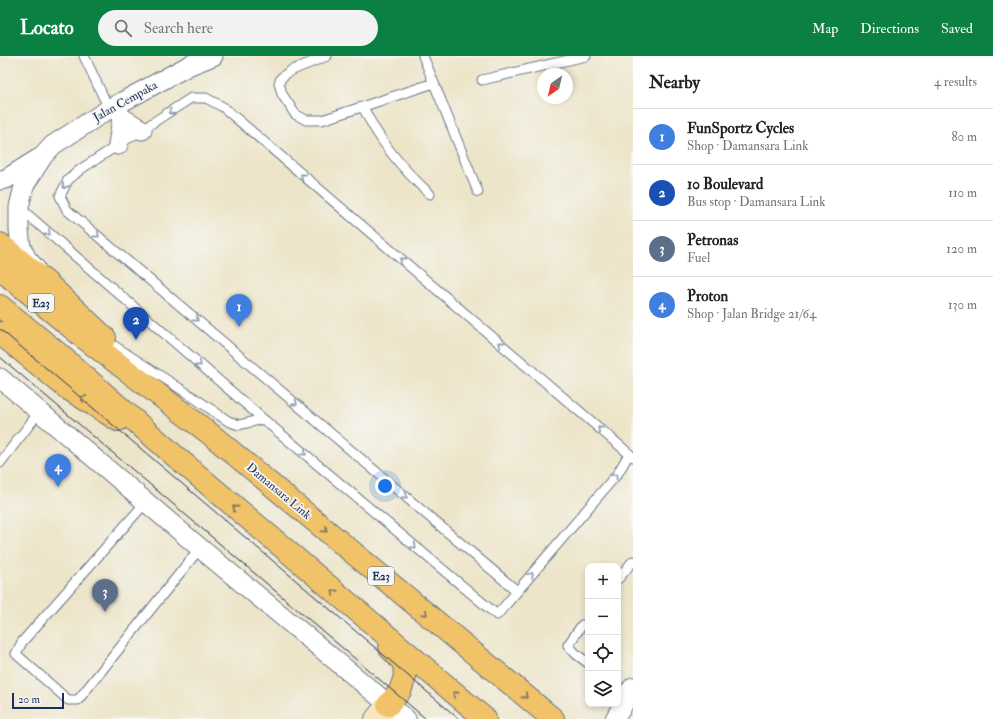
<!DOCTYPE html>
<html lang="en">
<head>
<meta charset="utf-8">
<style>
	body { margin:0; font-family:"IM FELL Double Pica",serif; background:#f2f2f2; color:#222 }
	.controls { position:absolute; right:12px; bottom:12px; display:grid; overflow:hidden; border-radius:8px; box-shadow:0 2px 6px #0003 }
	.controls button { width:36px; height:36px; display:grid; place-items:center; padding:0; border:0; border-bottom:1px solid #e0e0e0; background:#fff; color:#222; font:20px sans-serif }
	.compass { position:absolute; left:537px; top:12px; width:36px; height:36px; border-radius:50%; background:#fff; box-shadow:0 2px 6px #0003; rotate:214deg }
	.scale { position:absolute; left:12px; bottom:10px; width:52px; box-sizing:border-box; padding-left:4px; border:2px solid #1b2f5e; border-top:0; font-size:11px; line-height:14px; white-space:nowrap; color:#1b2f5e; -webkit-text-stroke:3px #f6f6f2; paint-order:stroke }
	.you { position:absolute; left:385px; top:430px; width:14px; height:14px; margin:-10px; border:3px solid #fff; border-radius:50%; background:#1a73e8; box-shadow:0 0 0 6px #1a73e833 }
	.badge { display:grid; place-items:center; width:26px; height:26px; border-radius:50%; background:#0b8043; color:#fff; font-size:13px; font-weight:700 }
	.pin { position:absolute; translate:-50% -33px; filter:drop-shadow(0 1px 2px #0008) }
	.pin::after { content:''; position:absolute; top:21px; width:14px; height:12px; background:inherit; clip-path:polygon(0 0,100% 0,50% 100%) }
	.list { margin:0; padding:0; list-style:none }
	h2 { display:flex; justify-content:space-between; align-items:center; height:52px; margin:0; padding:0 16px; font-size:17px }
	h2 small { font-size:13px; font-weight:400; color:#767676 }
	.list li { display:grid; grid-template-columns:26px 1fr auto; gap:12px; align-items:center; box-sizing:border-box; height:56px; padding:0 16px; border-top:1px solid #e0e0e0 }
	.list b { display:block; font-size:15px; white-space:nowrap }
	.list p { margin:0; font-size:13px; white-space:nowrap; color:#767676 }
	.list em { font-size:13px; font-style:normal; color:#767676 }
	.icon { flex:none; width:22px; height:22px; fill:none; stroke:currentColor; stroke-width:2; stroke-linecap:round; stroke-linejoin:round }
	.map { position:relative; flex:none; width:633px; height:663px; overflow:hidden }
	header { display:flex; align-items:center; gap:24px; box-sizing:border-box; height:56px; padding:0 20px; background:#0b8043; color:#fff }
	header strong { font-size:19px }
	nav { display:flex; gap:22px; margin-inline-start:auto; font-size:14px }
	.search { width:280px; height:36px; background:#f2f2f2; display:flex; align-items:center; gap:10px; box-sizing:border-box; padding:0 14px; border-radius:22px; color:#767676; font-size:15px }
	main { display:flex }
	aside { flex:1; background:#fff }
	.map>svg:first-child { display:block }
</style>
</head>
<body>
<header>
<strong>Locato</strong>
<div class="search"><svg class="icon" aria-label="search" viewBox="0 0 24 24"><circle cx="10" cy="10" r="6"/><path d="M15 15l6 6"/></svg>Search here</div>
<nav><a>Map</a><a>Directions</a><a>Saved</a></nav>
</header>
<main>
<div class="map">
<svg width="633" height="663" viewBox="0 0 633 663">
	<rect width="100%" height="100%" fill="#f6f6f2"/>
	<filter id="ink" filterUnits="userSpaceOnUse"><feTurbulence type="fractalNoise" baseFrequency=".025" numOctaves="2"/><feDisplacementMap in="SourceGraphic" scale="8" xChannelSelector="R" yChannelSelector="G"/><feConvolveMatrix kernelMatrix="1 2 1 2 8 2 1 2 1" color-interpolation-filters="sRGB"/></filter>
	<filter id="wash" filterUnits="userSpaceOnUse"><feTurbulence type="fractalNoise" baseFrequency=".012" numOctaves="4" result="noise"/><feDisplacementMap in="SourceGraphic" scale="16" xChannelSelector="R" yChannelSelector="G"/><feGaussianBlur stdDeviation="0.9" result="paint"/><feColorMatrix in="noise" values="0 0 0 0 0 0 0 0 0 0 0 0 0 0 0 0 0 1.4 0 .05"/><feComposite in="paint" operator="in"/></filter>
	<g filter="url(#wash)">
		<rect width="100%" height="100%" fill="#ede5c9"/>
	</g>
	<g filter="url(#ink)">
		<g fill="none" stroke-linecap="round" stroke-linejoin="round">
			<g stroke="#646f83" stroke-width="11">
				<path id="lane" d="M84,0L109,53
					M327,0L290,15L281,22L279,27L282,38L295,58L306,64H322L434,27
					M423,0L478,136
					M482,24L586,0
					M363,51C379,85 402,113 430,138
					M20,152L263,363L497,559L618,417L629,398
					M113,289L193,341L228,365L239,369L263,363
					M0,407L40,355
					M146,446L22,586L16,598L68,644H78L200,492
					M618,523L633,505
					M517,535L67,154L60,140L68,124L81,113L191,42H206L223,51L633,401
					M582,569L568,589L576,598L588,607
					M618,631L630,641"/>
			</g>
			<g stroke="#646f83" stroke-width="21">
				<path id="street" d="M115,50L122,62L142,74
					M118,89L122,62
					M0,124L6,123L38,103
					M36,213L27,203L21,191L19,174V151L24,130L43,100L53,89L109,53L190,9L213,0
					M0,322L200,492L406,663
					M615,663L633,631"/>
			</g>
			<g stroke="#646f83" stroke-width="24">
				<path id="secondary" d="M376,663L388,649"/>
			</g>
			<g stroke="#646f83" stroke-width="24">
				<path id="highway" d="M0,188L47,227L105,282
					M0,213L83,281L209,377L553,663
					M0,250L60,299L175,400L485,663
					M0,277L67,332L118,364
					M388,649L400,635L405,621L404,607L390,592"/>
			</g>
			<use href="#lane" stroke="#fff" stroke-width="9"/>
			<use href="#street" stroke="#fff" stroke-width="19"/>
			<use href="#secondary" stroke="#f9e7c3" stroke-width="22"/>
			<use href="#highway" stroke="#f0c369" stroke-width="22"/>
			<path stroke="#1b2f5e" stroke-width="1" d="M0,273L459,663
				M0,301L426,663"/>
		</g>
		<defs><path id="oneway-chevron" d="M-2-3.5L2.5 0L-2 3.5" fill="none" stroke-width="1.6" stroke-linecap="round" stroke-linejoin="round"/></defs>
		<g stroke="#8d97ae">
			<use href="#oneway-chevron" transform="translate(171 56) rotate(147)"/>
			<use href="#oneway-chevron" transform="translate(303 120) rotate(-140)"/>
			<use href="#oneway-chevron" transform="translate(65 130) rotate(117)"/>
			<use href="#oneway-chevron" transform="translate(48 177) rotate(41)"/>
			<use href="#oneway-chevron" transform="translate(97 179) rotate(40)"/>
			<use href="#oneway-chevron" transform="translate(402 204) rotate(-140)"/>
			<use href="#oneway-chevron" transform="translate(196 263) rotate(40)"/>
			<use href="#oneway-chevron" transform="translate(501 288) rotate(-140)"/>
			<use href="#oneway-chevron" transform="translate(199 308) rotate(41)"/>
			<use href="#oneway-chevron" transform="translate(295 347) rotate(40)"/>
			<use href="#oneway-chevron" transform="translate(600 373) rotate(-140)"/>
			<use href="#oneway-chevron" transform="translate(304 397) rotate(40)"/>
			<use href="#oneway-chevron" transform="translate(615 420) rotate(-52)"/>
			<use href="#oneway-chevron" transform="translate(405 440) rotate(40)"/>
			<use href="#oneway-chevron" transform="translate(414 490) rotate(40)"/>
			<use href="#oneway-chevron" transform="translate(531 519) rotate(-50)"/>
		</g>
		<g stroke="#7b7263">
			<use href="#oneway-chevron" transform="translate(83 342) rotate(-148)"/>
			<use href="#oneway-chevron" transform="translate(235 452) rotate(-140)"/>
			<use href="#oneway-chevron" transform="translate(325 474) rotate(40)"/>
			<use href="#oneway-chevron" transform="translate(334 536) rotate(-140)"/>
			<use href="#oneway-chevron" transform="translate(425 557) rotate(40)"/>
			<use href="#oneway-chevron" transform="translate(455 638) rotate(-140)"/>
			<use href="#oneway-chevron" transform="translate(525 640) rotate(40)"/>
		</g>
	</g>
	<g text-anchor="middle" stroke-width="3.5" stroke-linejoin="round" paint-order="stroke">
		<g fill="#f6f6f2" stroke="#5d6b8a" stroke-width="1">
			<rect x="28" y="238" width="26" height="18" rx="3"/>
			<rect x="368" y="511" width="26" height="18" rx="3"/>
		</g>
		<g font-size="11" font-weight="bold" fill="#1b2f5e">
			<text x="41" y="251">E23</text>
			<text x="381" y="524">E23</text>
		</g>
		<g font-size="12" fill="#1b2f5e" stroke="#f6f6f2">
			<text transform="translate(125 45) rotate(-29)" y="4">Jalan Cempaka</text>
			<text transform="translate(279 435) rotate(40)" y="4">Damansara Link</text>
		</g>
	</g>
</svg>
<div class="controls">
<button>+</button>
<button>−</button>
<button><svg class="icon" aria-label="locate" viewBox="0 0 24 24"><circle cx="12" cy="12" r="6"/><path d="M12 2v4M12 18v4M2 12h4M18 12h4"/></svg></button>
<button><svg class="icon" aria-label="layers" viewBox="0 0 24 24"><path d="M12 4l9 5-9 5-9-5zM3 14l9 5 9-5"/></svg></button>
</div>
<svg class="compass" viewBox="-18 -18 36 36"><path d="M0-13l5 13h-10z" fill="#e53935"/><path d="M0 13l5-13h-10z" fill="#767676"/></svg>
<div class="scale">20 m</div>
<div class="you"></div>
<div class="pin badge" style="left:239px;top:271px;background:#3f7fe0">1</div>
<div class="pin badge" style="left:136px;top:284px;background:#1a4fb4">2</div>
<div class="pin badge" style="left:105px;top:556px;background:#5c6f8a">3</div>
<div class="pin badge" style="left:58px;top:431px;background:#3f7fe0">4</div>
</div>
<aside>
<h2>Nearby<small>4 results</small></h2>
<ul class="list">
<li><span class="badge" style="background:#3f7fe0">1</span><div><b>FunSportz Cycles</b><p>Shop · Damansara Link</p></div><em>80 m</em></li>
<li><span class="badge" style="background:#1a4fb4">2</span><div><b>10 Boulevard</b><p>Bus stop · Damansara Link</p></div><em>110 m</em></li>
<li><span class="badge" style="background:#5c6f8a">3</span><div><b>Petronas</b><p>Fuel</p></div><em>120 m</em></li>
<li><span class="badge" style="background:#3f7fe0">4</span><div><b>Proton</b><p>Shop · Jalan Bridge 21/64</p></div><em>130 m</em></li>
</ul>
</aside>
</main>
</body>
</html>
